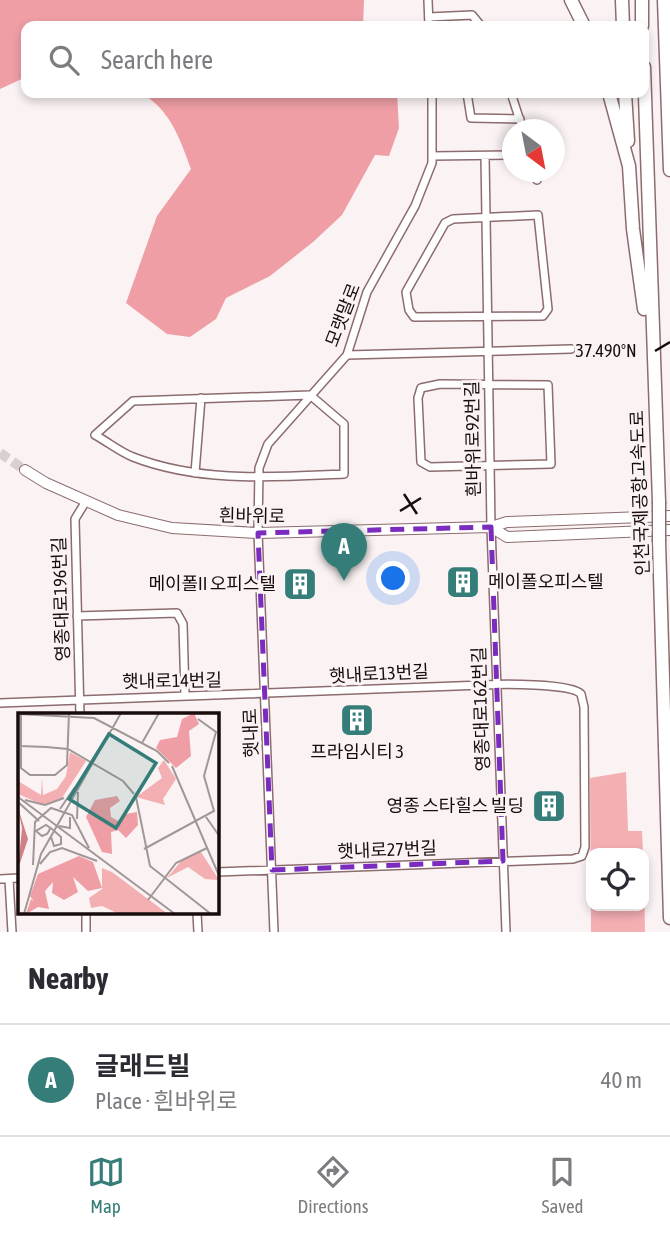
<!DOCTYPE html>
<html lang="en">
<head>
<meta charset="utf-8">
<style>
	body { margin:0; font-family:"Asap Condensed","Noto Sans KR",sans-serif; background:#f2f2f3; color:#2b2b33 }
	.controls { position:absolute; right:21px; bottom:21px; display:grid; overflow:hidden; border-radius:14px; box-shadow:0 4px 10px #0003 }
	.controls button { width:63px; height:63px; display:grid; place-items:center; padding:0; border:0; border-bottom:2px solid #e1e1e2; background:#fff; color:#2b2b33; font:35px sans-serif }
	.compass { position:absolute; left:502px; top:119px; width:63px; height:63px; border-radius:50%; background:#fff; box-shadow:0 4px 10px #0003; rotate:148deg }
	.you { position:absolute; left:394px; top:579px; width:24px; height:24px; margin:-18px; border:5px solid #fff; border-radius:50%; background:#1a73e8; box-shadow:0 0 0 10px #1a73e833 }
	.badge { display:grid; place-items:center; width:46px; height:46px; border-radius:50%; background:#357d79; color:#fff; font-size:23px; font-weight:700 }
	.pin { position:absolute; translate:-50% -58px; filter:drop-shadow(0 2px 4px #0008) }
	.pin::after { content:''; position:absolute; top:37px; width:24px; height:21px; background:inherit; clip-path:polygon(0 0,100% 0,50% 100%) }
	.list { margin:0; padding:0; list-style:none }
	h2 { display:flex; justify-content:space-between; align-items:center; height:91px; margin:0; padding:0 28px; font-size:30px }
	h2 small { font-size:23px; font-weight:400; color:#7c7c81 }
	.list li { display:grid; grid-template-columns:46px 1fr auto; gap:21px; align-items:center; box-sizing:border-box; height:112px; padding:0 28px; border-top:2px solid #e1e1e2 }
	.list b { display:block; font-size:26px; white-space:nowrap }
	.list p { margin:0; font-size:23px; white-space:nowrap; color:#7c7c81 }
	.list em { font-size:23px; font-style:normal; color:#7c7c81 }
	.icon { flex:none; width:38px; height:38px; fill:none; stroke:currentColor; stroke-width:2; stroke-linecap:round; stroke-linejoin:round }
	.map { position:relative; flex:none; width:670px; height:932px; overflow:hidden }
	.search { position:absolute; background:#fff; box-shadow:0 4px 10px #0003; left:21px; right:21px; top:21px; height:77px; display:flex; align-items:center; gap:18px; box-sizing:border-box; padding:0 24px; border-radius:14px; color:#7c7c81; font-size:26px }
	.sheet { height:203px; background:#fff }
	nav { display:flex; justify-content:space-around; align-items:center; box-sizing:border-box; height:98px; border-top:2px solid #e1e1e2; background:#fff; font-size:19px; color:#7c7c81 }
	nav a { display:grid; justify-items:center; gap:4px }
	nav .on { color:#357d79 }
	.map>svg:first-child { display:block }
</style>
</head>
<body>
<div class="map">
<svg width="670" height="932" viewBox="0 0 670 932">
	<rect width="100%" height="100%" fill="#fbf3f3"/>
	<path fill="#f4afb3" d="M626,772L628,831H642L643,853H591V906H644V878L645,932H591L590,778Z"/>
	<path fill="#ee9ea4" d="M0,0H364L363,26H26V77L0,89Z
		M141,93H397L399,128L389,156L375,155L342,215L313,242L270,276L226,298L216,319L190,337L167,334L126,303L157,216L191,169C180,139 170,109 141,93Z"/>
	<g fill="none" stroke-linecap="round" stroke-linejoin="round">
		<path stroke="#d9d0d0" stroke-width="10" stroke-dasharray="10 5" stroke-linecap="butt" d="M0,453L25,470"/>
		<g stroke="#8c6c6e" stroke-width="10">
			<path id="street" d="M428,0L429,26
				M429,17L472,15L481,26
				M467,93L471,118L520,119
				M511,93L523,130
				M432,156L512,155
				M485,156L491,527L506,932
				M535,172L537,180
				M538,215L548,309L543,316L414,317L409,310L406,292L445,223L453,219Z
				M347,355L571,349
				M440,384L548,385L551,464L430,467L421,462L418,398L421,388Z
				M310,395L344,424V474C274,477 200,483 133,457C120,452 108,442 95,435L133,401Z
				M195,473L201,398
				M77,616L177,613L183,624L185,696
				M0,703C161,696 322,692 483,685C500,684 571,683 581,694L584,707L585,847L582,856L573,859L217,872
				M80,715L75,519L86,501
				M0,879L19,878
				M9,879L12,932
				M86,913V932
				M197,913L198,932
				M274,932L258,533L259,468L268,444L347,355L367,292L415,206L432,163V93"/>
		</g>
		<g stroke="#8c6c6e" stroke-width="12">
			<path id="secondary" d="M25,470L46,483L118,515L172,528L258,533L491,527L507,522L670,516
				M491,527L507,537L670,530"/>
		</g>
		<g stroke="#8c6c6e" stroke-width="15">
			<path id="highway" d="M571,0L584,26
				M622,0L623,26
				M642,0V26
				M664,0L670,170
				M644,67L659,502
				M609,93L629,166L633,229L644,309
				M625,93L628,141
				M659,541L670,918"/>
		</g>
		<use href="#street" stroke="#fff" stroke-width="7"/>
		<use href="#secondary" stroke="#fff" stroke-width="10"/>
		<use href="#highway" stroke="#fff" stroke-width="12"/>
		<g stroke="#8c6c6e" stroke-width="15" stroke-linecap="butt">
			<path id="highway-bridge" d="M659,502V541"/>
		</g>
		<use href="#highway-bridge" stroke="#fff" stroke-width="12"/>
	</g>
	<path fill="none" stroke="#7b2cbf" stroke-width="5" stroke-dasharray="14 9" stroke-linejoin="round" d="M491,527L503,861L272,870L258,533Z"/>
	<path fill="none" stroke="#180c0d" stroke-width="2.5" d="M655,351L670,342M404,494L417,514M400,511L421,498"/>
	<defs>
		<g id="building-square" transform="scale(1.75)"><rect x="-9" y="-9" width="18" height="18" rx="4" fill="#357d79" stroke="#fbf3f3"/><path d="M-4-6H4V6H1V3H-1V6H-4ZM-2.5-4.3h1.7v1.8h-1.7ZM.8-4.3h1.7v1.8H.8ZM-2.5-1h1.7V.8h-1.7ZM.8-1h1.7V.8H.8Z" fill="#fff"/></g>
	</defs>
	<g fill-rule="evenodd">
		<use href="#building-square" x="463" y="582"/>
		<use href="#building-square" x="300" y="584"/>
		<use href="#building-square" x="357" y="720"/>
		<use href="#building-square" x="549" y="806"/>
	</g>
	<g text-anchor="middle" stroke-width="6" stroke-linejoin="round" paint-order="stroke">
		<g font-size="18" fill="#180c0d" stroke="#fbf3f3">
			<text transform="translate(343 315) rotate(-69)" y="6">모랫말로</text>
			<text transform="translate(473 439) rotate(-91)" y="6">흰바위로92번길</text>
			<text transform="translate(640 493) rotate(-92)" y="6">인천국제공항고속도로</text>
			<text transform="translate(252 516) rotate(1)" y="6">흰바위로</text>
			<text transform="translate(61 599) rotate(-92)" y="6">영종대로196번길</text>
			<text transform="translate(379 674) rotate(-3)" y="6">햇내로13번길</text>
			<text transform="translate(172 681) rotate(-1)" y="6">햇내로14번길</text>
			<text transform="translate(481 709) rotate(-92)" y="6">영종대로162번길</text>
			<text transform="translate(251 733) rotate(-92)" y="6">햇내로</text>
			<text transform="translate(387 850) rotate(-2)" y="6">햇내로27번길</text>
		</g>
		<g font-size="18" fill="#180c0d" stroke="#fbf3f3" text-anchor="end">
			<text x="488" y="588" text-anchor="start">메이폴오피스텔</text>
			<text x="276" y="590">메이폴II 오피스텔</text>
			<text x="357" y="758" text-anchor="middle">프라임시티 3</text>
			<text x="524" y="812">영종 스타힐스 빌딩</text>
		</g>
	</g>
	<g transform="translate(18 713)">
		<rect width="201" height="201" fill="#fbf3f3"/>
		<path d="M52,39L68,48L44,85L25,92L0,81V68L23,82L24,64L25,82L39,76L48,63ZM146,47L158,66L145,86L147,92L118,84L144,65L140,55ZM183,139L201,167L187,166L170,154L149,165L164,147ZM84,155L94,159L150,201H101L84,193L73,195L71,185L84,176Z" fill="#f4afb3"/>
		<path d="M176,0L181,11L171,18L173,43L158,55L138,35L142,27L159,24L164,6ZM99,83L102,88L92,95L93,104L102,109L108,101L119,99L120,112L108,125L100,117L93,119L94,141L84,139L68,104L77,87ZM61,143L75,149L84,175L70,178L55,164L60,179L46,187L34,180L35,169L27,178L31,196L20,194L8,201L13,186L16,189L12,183L20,161Z" fill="#ee9ea4"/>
		<path d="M0,95L10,126L0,156L4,115Z" fill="#cf8187"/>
		<path fill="none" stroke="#a09797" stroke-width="2" d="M3,0V55L12,62H37L49,52L51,0M0,1L76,5L139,38L151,50M124,30L141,0M2,33L28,34M28,34L50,36L105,68L116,81M154,53L202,165M0,84L157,201M118,84L132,153L193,201M7,87L27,92L46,85M0,89L21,108M42,96L57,74M188,104L202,124M59,106L60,79M41,113L52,115V104M32,115L31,118L29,121L24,123L18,118L28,112L34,116L43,124V131L36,133L33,124M126,136L196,98L186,63L198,19L180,6M22,151L32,139L44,135L79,148M15,152L17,109L33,95L54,102L71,135M130,187L158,150L189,135M6,201L23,141L103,0"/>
		<path fill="#357d79" fill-opacity="0.15" stroke="#357d79" stroke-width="3.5" d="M91,21L138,50L98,115L51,86Z"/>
		<rect width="201" height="201" fill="none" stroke="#180c0d" stroke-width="3.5"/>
	</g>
	<g font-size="18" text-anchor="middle" fill="#180c0d" stroke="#fbf3f3" stroke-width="6" stroke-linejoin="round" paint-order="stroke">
		<text x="606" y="357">37.490°N</text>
	</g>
</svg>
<div class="controls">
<button><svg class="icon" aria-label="locate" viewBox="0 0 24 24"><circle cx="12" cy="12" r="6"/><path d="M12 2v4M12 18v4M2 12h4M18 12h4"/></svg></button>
</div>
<svg class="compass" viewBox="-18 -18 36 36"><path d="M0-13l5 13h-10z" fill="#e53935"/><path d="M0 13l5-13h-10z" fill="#7c7c81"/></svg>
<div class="you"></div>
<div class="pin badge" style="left:344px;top:581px">A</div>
<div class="search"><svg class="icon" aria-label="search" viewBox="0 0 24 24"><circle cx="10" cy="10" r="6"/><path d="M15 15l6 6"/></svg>Search here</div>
</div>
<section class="sheet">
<h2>Nearby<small></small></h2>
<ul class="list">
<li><span class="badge">A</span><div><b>글래드빌</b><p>Place · 흰바위로</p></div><em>40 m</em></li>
</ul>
</section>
<nav>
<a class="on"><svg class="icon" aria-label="map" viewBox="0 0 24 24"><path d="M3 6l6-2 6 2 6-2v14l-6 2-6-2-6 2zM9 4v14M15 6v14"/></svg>Map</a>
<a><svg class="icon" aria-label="directions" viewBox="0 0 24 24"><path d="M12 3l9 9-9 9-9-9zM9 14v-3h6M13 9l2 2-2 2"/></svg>Directions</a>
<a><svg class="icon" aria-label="saved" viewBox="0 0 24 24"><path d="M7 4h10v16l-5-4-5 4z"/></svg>Saved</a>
</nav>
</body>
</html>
